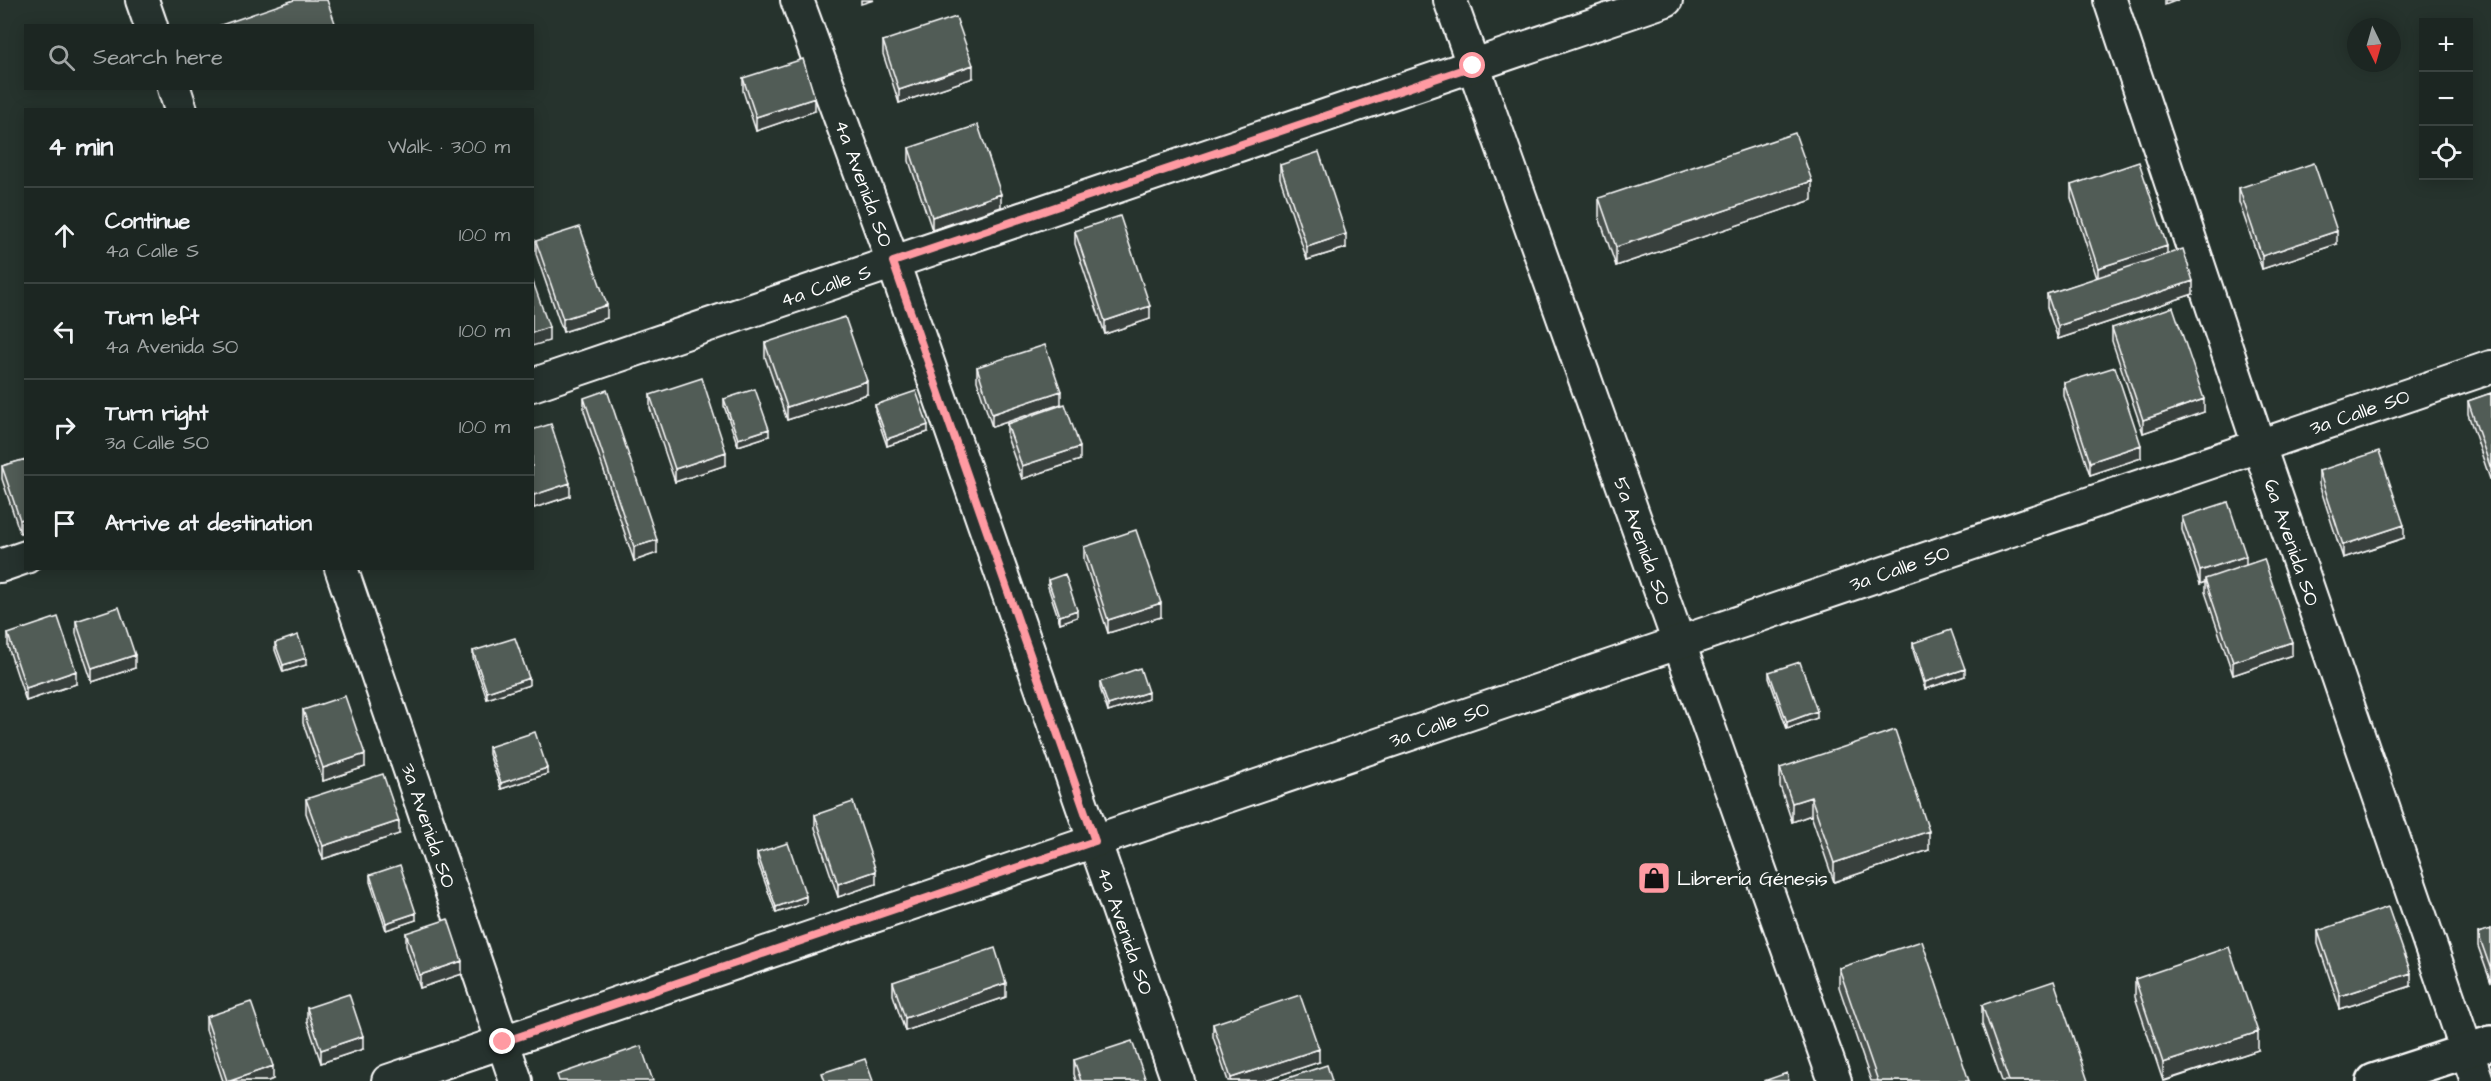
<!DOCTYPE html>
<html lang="en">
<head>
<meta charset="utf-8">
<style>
	body { margin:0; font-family:"Architects Daughter",sans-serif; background:#29322f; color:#f1f3f6 }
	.controls { position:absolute; right:18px; top:18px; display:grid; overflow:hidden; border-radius:0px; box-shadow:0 3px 15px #0003 }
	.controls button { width:54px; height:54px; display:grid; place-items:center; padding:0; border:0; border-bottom:2px solid #3a4340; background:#1c2622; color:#f1f3f6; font:30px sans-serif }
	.compass { position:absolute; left:2347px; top:18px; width:54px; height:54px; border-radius:50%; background:#1c2622; box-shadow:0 3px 15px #0003; rotate:175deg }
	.stop { position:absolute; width:18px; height:18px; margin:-14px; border:4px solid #ff9aa2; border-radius:50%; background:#fff }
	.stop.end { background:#ff9aa2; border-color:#fff; box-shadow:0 2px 6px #0008 }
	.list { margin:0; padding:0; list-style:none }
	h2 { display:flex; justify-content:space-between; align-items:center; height:78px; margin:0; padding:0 24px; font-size:26px }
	h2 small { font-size:20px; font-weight:400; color:#a0a5a5 }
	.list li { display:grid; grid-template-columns:39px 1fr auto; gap:18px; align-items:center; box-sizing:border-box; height:96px; padding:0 24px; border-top:2px solid #3a4340 }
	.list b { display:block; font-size:22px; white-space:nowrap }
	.list p { margin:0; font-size:20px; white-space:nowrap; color:#a0a5a5 }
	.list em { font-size:20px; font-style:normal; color:#a0a5a5 }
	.icon { flex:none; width:33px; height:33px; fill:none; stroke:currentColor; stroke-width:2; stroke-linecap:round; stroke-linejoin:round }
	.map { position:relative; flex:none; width:2491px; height:1081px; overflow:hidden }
	.search { position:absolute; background:#1c2622; box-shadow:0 3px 15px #0003; left:24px; top:24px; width:510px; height:66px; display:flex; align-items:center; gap:15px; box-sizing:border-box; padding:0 21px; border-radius:0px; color:#a0a5a5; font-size:22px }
	.panel { position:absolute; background:#1c2622; box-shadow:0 3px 15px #0003; left:24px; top:108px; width:510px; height:462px; border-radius:0px }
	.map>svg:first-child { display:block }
</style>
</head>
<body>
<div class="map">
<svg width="2491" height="1081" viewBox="0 0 2491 1081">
	<rect width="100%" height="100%" fill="#26332d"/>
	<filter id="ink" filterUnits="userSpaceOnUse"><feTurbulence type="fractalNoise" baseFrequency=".0167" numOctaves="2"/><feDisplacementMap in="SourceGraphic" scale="12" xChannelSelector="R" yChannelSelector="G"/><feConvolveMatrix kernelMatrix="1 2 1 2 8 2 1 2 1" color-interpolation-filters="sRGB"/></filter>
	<g filter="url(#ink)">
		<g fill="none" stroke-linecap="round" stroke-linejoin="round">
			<g stroke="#fff" stroke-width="36">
				<g id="street">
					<path d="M142,0L151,26"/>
					<path id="s1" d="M797,0L893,262L1178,1081"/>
					<path id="s2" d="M1450,0L1835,1081"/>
					<path id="s3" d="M2110,0L2259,446L2477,1081"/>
					<path d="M174,88L181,110"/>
					<path id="s4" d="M532,385L1666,0"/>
					<path d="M0,566L26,557"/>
					<path id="s5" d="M341,568L516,1081"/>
					<path id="s6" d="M388,1081L2491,367"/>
				</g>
			</g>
			<g stroke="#fff" stroke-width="38">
				<path id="secondary" d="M2374,1081L2491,1043"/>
			</g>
			<use href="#street" stroke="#26332d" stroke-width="32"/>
			<use href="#secondary" stroke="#26332d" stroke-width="33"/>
		</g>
		<path fill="#464f4b" stroke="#fff" stroke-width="1.5" d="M883,41L973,78L899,103L883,54Z
			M743,78L815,111L756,131L743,91Z
			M909,148L1001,207L932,230L909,161Z
			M1280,165L1346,248L1307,260L1280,178Z
			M2071,185L2167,254L2193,294L2058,339L2047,307V294L2097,278L2071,198Z
			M2239,188L2337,244L2262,269L2239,202Z
			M1599,198L1812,200L1616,266L1599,217Z
			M1075,231L1150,319L1105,334L1075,244Z
			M536,241L607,318L563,332L536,254Z
			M2112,328L2204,412L2143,433L2112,341Z
			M765,343L867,394L787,420L765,357Z
			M977,367L1061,404L992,427L977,381Z
			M2064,383L2141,458L2090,475L2064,396Z
			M2491,393V482L2468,414V401Z
			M650,395L726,465L675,482L650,408Z
			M584,398L657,553L634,561L584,411Z
			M724,399L769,436L738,446L724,406Z
			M875,405L928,432L887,446L875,411Z
			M1007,424L1080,460L1022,479L1007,437Z
			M532,430L570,496L534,508L532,503Z
			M26,459V531L20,533L2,479V466Z
			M2319,471L2404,538L2343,558L2319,484Z
			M2182,517L2246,565L2292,655L2233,675L2205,592V582L2200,584L2182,530Z
			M1084,547L1161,617L1108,633L1084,560Z
			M1048,580L1077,617L1060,623L1048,587Z
			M76,621L135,668L92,682L76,634Z
			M8,634L76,684L26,701L8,647Z
			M275,643L306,665L283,672L275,650Z
			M1913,643L1965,676L1925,689L1913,650Z
			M473,651L529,685L487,699L473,658Z
			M1769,672L1817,718L1787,729L1769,678Z
			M1100,682L1148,699L1108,712L1100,688Z
			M303,710L365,767L323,781L303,723Z
			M489,747L547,774L501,789L489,754Z
			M1780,768L1929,850L1834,882L1811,815L1792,822L1780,786Z
			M306,799L399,834L323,859L306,813Z
			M815,815L876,884L838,897L815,828Z
			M757,853L806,903L776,913L757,860Z
			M370,875L416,920L386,930L370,882Z
			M2491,929V983L2478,946V933Z
			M2318,931L2411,986L2340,1009L2318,944Z
			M406,933L462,974L420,988L406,946Z
			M1839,968L1969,1081H1871L1839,987Z
			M2135,979L2258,1050L2165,1081H2163L2135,997Z
			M893,982L1006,997L905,1031L893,995Z
			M1982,1005L2088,1081H2002L1982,1024Z
			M307,1008L363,1049L321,1063L307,1021Z
			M206,1017L273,1079L268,1081H223L206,1030Z
			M1213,1024L1319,1062L1262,1081H1228L1213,1037Z
			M1074,1060L1146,1081H1076L1074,1074Z"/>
		<path fill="#39403d" stroke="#fff" stroke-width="1.5" d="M861,0H874L861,4Z
			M2165,0H2178L2165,5Z
			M973,65V78L899,103V90Z
			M815,98V111L756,131V117Z
			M1812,181V200L1616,266V247Z
			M1001,194V207L932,230V217Z
			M2337,231V244L2262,269V256Z
			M1346,234V248L1307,260V247Z
			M2167,246V259L2098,281V268Z
			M2193,281V294L2058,339V326Z
			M607,305V318L563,332V319Z
			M1150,306V319L1105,334V321Z
			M549,327V341L532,346V333Z
			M867,381V394L787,420V407Z
			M1061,391V404L992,427V414Z
			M2204,399V412L2143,433V420Z
			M928,425V432L887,446V439Z
			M769,429V436L738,446V439Z
			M2141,445V458L2090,475V462Z
			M1080,447V460L1022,479V466Z
			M726,452V465L675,482V469Z
			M570,483V496L534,508V495Z
			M26,518V531L20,533V520Z
			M2404,525V538L2343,558V545Z
			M657,540V553L634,561V547Z
			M2246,556V569L2205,579V582L2200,584V571Z
			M1161,603V617L1108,633V620Z
			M1077,610V617L1060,623V616Z
			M2292,642V655L2233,675V662Z
			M135,655V668L92,682V669Z
			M306,658V665L283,672V665Z
			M1965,669V676L1925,689V682Z
			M76,671V684L26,701V688Z
			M529,678V685L487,699V692Z
			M1148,692V699L1108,712V705Z
			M1817,711V718L1787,729V722Z
			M365,754V767L323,781V768Z
			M547,768V774L501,789V783Z
			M1811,797V815L1792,822V803Z
			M399,821V834L323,859V846Z
			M1929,831V850L1834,882V863Z
			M876,871V884L838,897V884Z
			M806,896V903L776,913V907Z
			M416,913V920L386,930V923Z
			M462,961V974L420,988V975Z
			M2411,973V986L2340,1009V996Z
			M1006,983V997L905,1031V1018Z
			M2258,1032V1050L2163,1081V1063Z
			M363,1036V1049L321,1063V1050Z
			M1319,1049V1062L1262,1081H1231V1078Z
			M273,1066V1079L268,1081H230Z"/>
		<path fill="#515c57" stroke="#fff" stroke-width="1.5" d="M294,0H327L335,23L327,26H218Z
			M956,17L973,65L899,90L883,41Z
			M803,59L815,98L756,117L743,78Z
			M978,125L1001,194L932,217L909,148Z
			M1795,133L1812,181L1616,247L1599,198Z
			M1319,152L1346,234L1307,247L1280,165Z
			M2139,162L2167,246L2098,268L2071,185Z
			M2314,163L2337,231L2262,256L2239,188Z
			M1120,216L1150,306L1105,321L1075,231Z
			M580,227L607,305L563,319L536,241Z
			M2183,249L2193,281L2058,326L2047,294Z
			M532,279L549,327L532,333Z
			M2173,307L2204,399L2143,420L2112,328Z
			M845,317L867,381L787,407L765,343Z
			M1045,345L1061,391L992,414L977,367Z
			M2115,367L2141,445L2090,462L2064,383Z
			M702,378L726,452L675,469L650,395Z
			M755,389L769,429L738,439L724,399Z
			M607,390L657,540L634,547L584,398Z
			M916,391L928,425L887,439L875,405Z
			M2491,393V469L2468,401Z
			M1065,404L1080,447L1022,466L1007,424Z
			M551,424L570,483L534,495L532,490V430Z
			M2379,451L2404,525L2343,545L2319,471Z
			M26,459V518L20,520L2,466Z
			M2228,502L2246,556L2200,571L2182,517Z
			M1136,530L1161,603L1108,620L1084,547Z
			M2264,559L2292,642L2233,662L2205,579Z
			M1065,574L1077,610L1060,616L1048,580Z
			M119,607L135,655L92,669L76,621Z
			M58,617L76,671L26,688L8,634Z
			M1951,630L1965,669L1925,682L1913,643Z
			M298,635L306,658L283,665L275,643Z
			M515,638L529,678L487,692L473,651Z
			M1800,662L1817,711L1787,722L1769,672Z
			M1140,668L1148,692L1108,705L1100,682Z
			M345,696L365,754L323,768L303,710Z
			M1895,730L1929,831L1834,863L1811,797L1792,803L1780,768Z
			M535,732L547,768L501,783L489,747Z
			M383,774L399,821L323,846L306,799Z
			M853,802L876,871L838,884L815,815Z
			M788,843L806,896L776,907L757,853Z
			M400,865L416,913L386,923L370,875Z
			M2388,907L2411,973L2340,996L2318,931Z
			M448,919L462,961L420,975L406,933Z
			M2491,929V970L2478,933Z
			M1922,941L1969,1081H1878L1839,968Z
			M2229,947L2258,1032L2163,1063L2135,979Z
			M995,948L1006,983L905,1018L893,982Z
			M2054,981L2088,1081H2009L1982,1005Z
			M349,994L363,1036L321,1050L307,1008Z
			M1300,995L1319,1049L1231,1078L1213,1024Z
			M251,1002L273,1066L230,1081H227L206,1017Z
			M1132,1041L1146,1081H1081L1074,1060Z
			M641,1046L653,1081H559L557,1075Z
			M865,1059L873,1081H825L822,1073Z
			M1327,1065L1332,1081H1279Z
			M1787,1073L1789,1081H1764Z"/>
	</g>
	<g fill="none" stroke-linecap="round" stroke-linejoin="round" filter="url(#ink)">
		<path stroke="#ff9aa2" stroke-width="8" d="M503,1042L1095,841L893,262L1473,66"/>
	</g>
	<defs>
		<g id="shop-square" transform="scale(1.725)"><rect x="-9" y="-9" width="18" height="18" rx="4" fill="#ff9aa2" stroke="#26332d"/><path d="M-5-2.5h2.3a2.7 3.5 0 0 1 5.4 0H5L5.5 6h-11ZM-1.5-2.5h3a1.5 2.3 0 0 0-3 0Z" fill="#111"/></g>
	</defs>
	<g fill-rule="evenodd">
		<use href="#shop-square" x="1654" y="878"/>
	</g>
	<g text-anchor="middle" stroke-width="4.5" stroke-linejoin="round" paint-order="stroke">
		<g font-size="20" fill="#fff" stroke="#26332d">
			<text dy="7" stroke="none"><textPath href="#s1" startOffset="195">4a Avenida SO</textPath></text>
			<text dy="7" stroke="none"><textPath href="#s4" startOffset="310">4a Calle S</textPath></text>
			<text dy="7" stroke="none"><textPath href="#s6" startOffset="2082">3a Calle SO</textPath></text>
			<text dy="7" stroke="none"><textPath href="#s2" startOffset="574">5a Avenida SO</textPath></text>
			<text dy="7" stroke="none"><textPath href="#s3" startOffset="572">6a Avenida SO</textPath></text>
			<text dy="7" stroke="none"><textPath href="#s6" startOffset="1596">3a Calle SO</textPath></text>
			<text dy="7" stroke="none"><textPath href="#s6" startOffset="1110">3a Calle SO</textPath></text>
			<text dy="7" stroke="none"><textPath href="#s5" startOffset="272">3a Avenida SO</textPath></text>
			<text dy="7" stroke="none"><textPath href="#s1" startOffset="987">4a Avenida SO</textPath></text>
		</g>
		<g font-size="20" fill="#fff" stroke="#26332d" text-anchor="start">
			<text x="1677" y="885">Librería Génesis</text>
		</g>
	</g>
</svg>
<div class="controls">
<button>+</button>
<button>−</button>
<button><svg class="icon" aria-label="locate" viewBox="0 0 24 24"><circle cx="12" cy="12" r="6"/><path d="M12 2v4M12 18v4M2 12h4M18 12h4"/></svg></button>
</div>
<svg class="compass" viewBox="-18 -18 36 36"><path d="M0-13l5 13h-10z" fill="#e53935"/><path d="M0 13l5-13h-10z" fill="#a0a5a5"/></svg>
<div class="stop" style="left:1473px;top:66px"></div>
<div class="stop end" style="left:503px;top:1042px"></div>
<div class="search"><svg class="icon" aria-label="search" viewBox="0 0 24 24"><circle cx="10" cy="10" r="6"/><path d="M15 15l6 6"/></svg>Search here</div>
<section class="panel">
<h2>4 min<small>Walk · 300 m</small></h2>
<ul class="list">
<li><svg class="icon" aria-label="ahead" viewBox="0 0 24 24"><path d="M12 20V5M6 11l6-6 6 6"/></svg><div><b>Continue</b><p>4a Calle S</p></div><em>100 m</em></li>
<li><svg class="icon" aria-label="left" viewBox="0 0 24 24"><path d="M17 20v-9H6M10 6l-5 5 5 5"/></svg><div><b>Turn left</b><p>4a Avenida SO</p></div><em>100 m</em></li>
<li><svg class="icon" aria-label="right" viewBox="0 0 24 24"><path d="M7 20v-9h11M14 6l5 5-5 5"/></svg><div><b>Turn right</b><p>3a Calle SO</p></div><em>100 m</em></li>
<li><svg class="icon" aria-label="arrive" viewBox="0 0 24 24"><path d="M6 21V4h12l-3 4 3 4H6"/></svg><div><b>Arrive at destination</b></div></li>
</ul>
</section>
</div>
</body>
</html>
